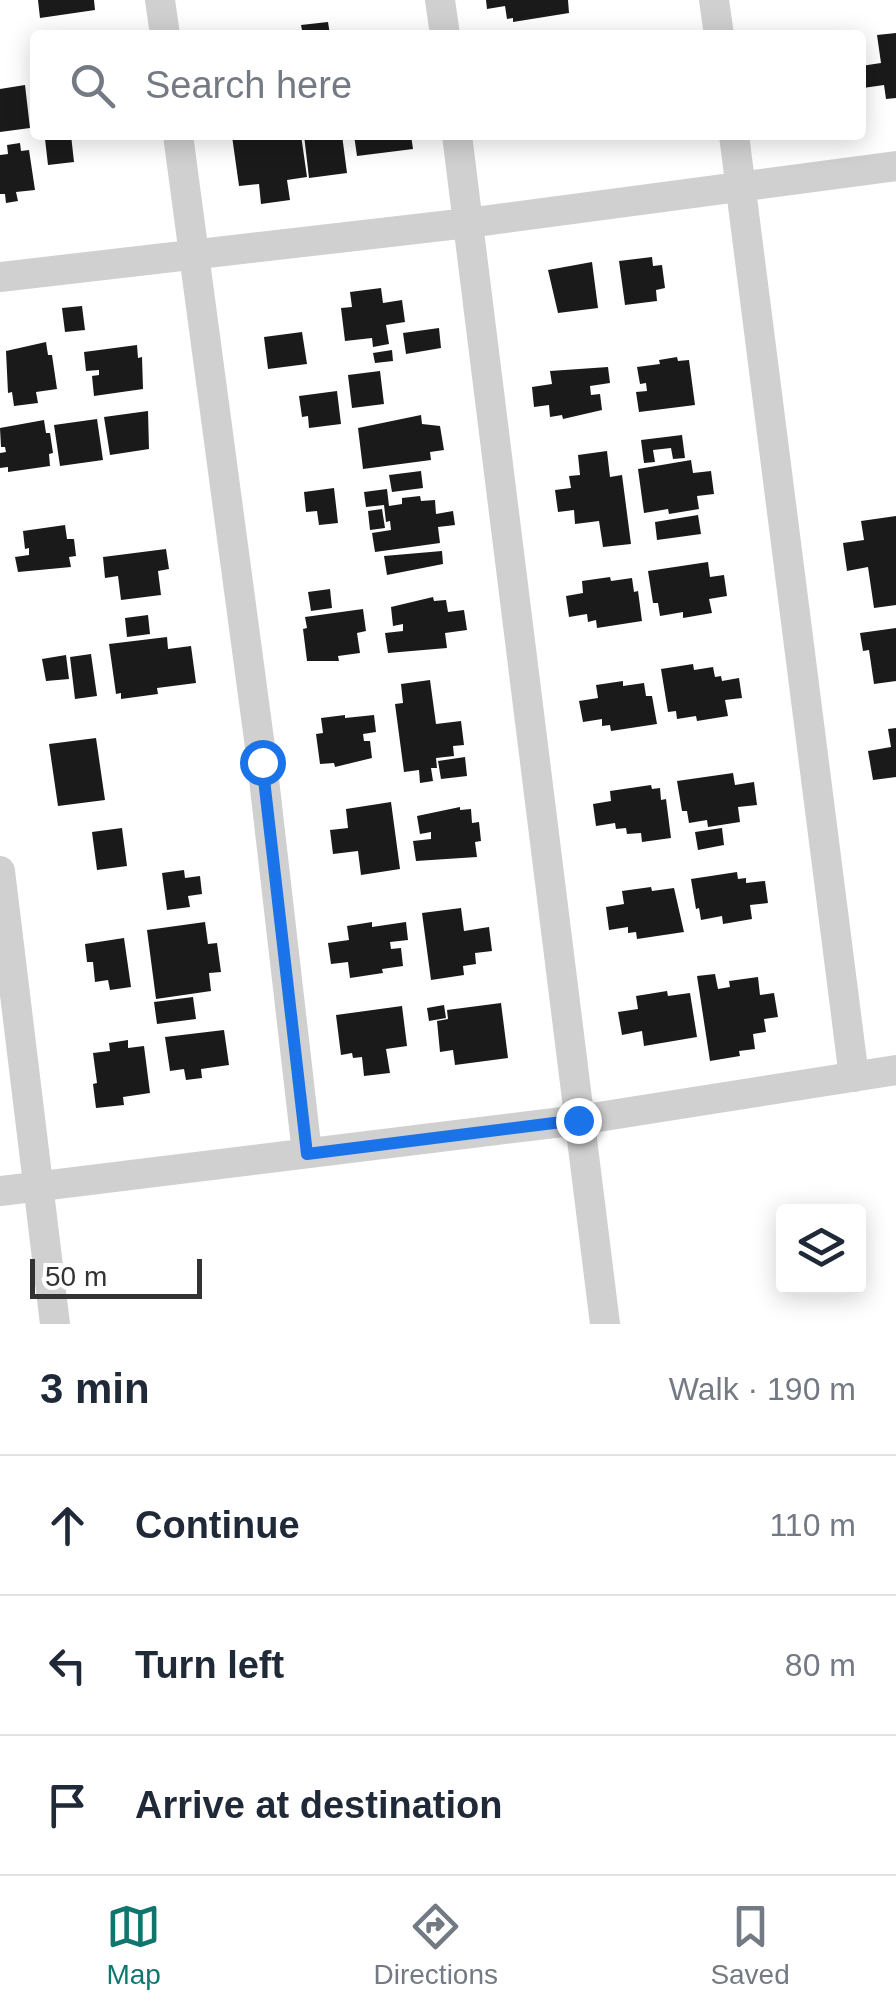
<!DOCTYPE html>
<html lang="en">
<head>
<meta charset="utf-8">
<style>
	body { margin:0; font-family:Helvetica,sans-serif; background:#f2f2f3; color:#1f2937 }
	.controls { position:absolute; right:30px; bottom:30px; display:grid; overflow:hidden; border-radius:10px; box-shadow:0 5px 25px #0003 }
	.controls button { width:90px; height:90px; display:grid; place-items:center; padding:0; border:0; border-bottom:2px solid #e0e1e3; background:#fff; color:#1f2937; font:50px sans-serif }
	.scale { position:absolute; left:30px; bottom:25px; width:172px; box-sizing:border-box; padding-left:10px; border:5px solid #333; border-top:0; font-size:28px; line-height:35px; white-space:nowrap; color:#333; -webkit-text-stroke:8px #fff; paint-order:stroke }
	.stop { position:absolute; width:30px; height:30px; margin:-22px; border:8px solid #1a73e8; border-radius:50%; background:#fff }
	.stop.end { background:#1a73e8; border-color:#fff; box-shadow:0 2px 10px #0008 }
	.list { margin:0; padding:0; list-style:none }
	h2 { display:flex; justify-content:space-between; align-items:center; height:130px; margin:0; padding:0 40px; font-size:42px }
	h2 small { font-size:32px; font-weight:400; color:#747a83 }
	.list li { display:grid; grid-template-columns:65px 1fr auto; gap:30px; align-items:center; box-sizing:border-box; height:140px; padding:0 40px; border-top:2px solid #e0e1e3 }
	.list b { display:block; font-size:38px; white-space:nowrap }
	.list em { font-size:32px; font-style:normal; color:#747a83 }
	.icon { flex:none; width:55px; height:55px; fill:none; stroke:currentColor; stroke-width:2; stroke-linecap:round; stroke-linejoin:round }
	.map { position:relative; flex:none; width:896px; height:1324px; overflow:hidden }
	.search { position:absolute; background:#fff; box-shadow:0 5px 25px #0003; left:30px; right:30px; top:30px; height:110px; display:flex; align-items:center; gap:25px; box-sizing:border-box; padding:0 35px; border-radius:10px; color:#747a83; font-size:38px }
	.sheet { height:550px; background:#fff }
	nav { display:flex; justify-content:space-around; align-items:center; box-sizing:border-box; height:140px; border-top:2px solid #e0e1e3; background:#fff; font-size:28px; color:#747a83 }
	nav a { display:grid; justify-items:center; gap:5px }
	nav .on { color:#0f766e }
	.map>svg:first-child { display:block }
</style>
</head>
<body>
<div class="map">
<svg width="896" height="1324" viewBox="0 0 896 1324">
	<rect width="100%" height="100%" fill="#fff"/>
	<path fill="#1a1a1a" d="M38,0H94L95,10L40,18Z
		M486,0H568L569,13L513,22V18L507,19L505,6L487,9Z
		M328,22L330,35H303L301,25Z
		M896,33V98L886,99L884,85L863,88L861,66L881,63L877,35Z
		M25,85L30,128L0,132V89Z
		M71,135L74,162L48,165L45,139Z
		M301,135L307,177L287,180L290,200L261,204L259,184L239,186L232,136Z
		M304,135H342L347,173L309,178Z
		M354,135H411L413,149L357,156Z
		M20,143L21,151L29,150L35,190L16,192L18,201L6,203L5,194H0V155L8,154L7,145Z
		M652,257L653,266L662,265L665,288L656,290L657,301L625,305L619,261Z
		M592,262L598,308L558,313L548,270Z
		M381,288L383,303L402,300L405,322L386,325L389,344L373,347L372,338L345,341L341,308L352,307L350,292Z
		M82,306L85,330L65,332L62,308Z
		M439,328L441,348L406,354L403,333Z
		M302,332L307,364L268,369L264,337Z
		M46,342L48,355H52L57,389L36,392L38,403L14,406L12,392L8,393L6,351Z
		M137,345L138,358L142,357L143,389L94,396L92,376L99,375V370L86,371L84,352Z
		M392,350L393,361L375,363L373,353Z
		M677,357L678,361L689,360L695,405L639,412L636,392L647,391L646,383L640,384L637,367L660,364L659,360Z
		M608,367L610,383L590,386L591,395L600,394L602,410L563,419L562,415L550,417L549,405L534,407L532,387L552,384L550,371Z
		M380,371L384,404L352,408L348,375Z
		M337,391L341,424L309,428L308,416L302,417L299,396Z
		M148,411L149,449L110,455L104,417Z
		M421,415L422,424L440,426L444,450L430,452L431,460L363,469L358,428Z
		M97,419L103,460L60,466L54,425Z
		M44,420L46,433H50L53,453L49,454L50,466L8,472V467L0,468V453L6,452L5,447H1L0,428Z
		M682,435L685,458L673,459L671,448L653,450L655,462L644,463L641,440Z
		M607,451L610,477L622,475L631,544L603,547L599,521L575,524L574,510L558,512L555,490L571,488L569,476L580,475L578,455Z
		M691,460L693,473L711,471L714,494L697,496L699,509L669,514L668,509L644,513L638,469Z
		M421,471L423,488L392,492L389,475Z
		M334,488L338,523L319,525L317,511L306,512L304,492Z
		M387,489L389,506L402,504V498L420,496L421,501L435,500L436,514L453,511L455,525L438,527L440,543L375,552L372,533L391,530L390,521L386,522L384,505L366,507L364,492Z
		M382,509L385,528L370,530L368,511Z
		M698,515L701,534L657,540L655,522Z
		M896,516V605L874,608L868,567L847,571L843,543L864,540L861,521Z
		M65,525L67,539H74L76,556L69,557L71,567L18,572L15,557L29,555V548L25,549L23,531Z
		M166,549L169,569L158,571L161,595L121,600L118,576L105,578L103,557Z
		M442,551L443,564L387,575L384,556Z
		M708,562L710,577L724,575L727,596L709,599L712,613L683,618V612L660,616L658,603H653L648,571Z
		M610,577L611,581L632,578L634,592L638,591L642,621L597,628L596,620L588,622L587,614L569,617L566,596L583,593L582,581Z
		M330,589L332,608L311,611L308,592Z
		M433,597L434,601L446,600L448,612L464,610L467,630L445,633L447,648L388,653L385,633L403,631V624L393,626L391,607Z
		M363,609L366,631L357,633L360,653L338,656L339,661H307L303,629L307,628L305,617Z
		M148,615L150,634L127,637L125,618Z
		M896,628V681L874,684L869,650L863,651L860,633Z
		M167,637L168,649L191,646L196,683L157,688L158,694L121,699V693L116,694L109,644Z
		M91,654L97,696L75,699L70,657Z
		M66,655L69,679L46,681L42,659Z
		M693,664L694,670L713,667L715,677L721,676L722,681L739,678L742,698L725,700L728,716L697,721L696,716L677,719L676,711L668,712L661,669Z
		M430,680L436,724L461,721L464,745L453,746L454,756L436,758L437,768H431L433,781L420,783L419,770L404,772L395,704L403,703L401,684Z
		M623,681V686L644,683L646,696H652L657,724L611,731L610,725L602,726V719L583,722L579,701L598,698L596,685Z
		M345,715V718L374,715L376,732L363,734L364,741H370L372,758L335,767L334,763L320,764L316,734L323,733L321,718Z
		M896,728V777L873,780L868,751L891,747L888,729Z
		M96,738L105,800L58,806L49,744Z
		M465,757L467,776L441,779L438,761Z
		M733,773L735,785L754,782L757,805L738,807L740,822L708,827L707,820L689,823L687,811H682L677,781Z
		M651,785L652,789L660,788L661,800L666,799L671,838L642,842L641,833L627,834L626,828L616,829L615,823L596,826L593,804L611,801L610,791Z
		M391,802L400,869L361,875L358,851L333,854L330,830L348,828L346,809Z
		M460,807V810L471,809L472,823L479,822L481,841L475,842L477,857L416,861L413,841L431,839V832L420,834L417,816Z
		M122,828L127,866L97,870L92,832Z
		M722,828L724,845L698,850L695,832Z
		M184,870L185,878L200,876L202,894L188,896L190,907L167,910L162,873Z
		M737,872L738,879L746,878V883L765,881L768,903L750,905L752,919L723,924L722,916L701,920L699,908L696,909L691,879Z
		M651,887L652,891L674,888L684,932L637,939L636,932L628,933V927L609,930L606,907L624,904L622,891Z
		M461,908L464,931L489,927L492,951L475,953L476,964L463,966L464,975L431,980L422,913Z
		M205,922L208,944L217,943L221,972L209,973L211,991L156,999L147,930Z
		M372,922V927L406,922L408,940L390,942L391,949L401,948L403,966L382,969L383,973L350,978L348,962L331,964L328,943L349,940L347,926Z
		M124,938L131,987L110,990L108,980L95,982L93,962H87L85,944Z
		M715,974L718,989L730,987L729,981L758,977L760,995L774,993L778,1017L764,1019L766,1032L753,1034L755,1049L739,1051L740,1056L710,1061L697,976Z
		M667,991L668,996L690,993L697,1037L644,1046L642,1031L622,1035L618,1012L638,1009L636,996Z
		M193,997L196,1019L157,1024L154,1002Z
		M501,1003L508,1058L455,1065L453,1050L440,1052L437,1021L448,1019L447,1010Z
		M444,1005L446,1018L429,1021L427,1008Z
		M402,1006L407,1046L386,1049L390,1073L364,1076L362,1057L353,1058L352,1053L341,1055L336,1015Z
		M224,1030L229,1065L201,1069L202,1078L186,1080L184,1069L170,1071L165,1037Z
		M128,1040V1048L144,1046L150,1093L123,1097L124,1105L96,1108L93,1084L97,1083L93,1053L110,1051L109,1043Z"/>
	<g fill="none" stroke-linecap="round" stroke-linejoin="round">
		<path stroke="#d0d0d0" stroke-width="30" d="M160,0L165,35
			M440,0L445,35
			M714,0L719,35
			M178,135L262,762L307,1153
			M457,135L605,1324
			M734,135L854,1077
			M0,277L468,223L896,166
			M0,871L55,1324
			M0,1191L579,1120L896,1070"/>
	</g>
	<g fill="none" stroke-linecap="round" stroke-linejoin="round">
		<path stroke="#1a73e8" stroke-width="12" d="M262,762L307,1154L578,1120"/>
	</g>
</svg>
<div class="controls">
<button><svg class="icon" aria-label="layers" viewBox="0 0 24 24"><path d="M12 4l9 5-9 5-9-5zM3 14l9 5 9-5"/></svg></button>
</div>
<div class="scale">50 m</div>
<div class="stop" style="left:262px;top:762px"></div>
<div class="stop end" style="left:578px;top:1120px"></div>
<div class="search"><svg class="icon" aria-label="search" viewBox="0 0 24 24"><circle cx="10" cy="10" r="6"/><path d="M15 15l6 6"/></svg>Search here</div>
</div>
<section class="sheet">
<h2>3 min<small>Walk · 190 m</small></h2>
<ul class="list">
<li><svg class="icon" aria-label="ahead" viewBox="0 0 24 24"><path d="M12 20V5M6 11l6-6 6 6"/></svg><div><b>Continue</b></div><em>110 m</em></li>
<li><svg class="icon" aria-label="left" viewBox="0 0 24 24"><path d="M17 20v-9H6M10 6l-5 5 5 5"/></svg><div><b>Turn left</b></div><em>80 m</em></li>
<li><svg class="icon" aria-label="arrive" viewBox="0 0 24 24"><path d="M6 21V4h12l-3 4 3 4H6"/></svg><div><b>Arrive at destination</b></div></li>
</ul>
</section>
<nav>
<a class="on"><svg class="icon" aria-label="map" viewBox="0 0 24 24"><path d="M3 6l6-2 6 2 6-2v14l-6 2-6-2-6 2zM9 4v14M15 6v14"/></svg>Map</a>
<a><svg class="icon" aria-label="directions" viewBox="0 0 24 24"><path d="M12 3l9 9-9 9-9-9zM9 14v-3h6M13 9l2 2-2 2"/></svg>Directions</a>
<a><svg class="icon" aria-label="saved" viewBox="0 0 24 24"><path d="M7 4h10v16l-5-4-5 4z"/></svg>Saved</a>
</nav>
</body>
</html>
